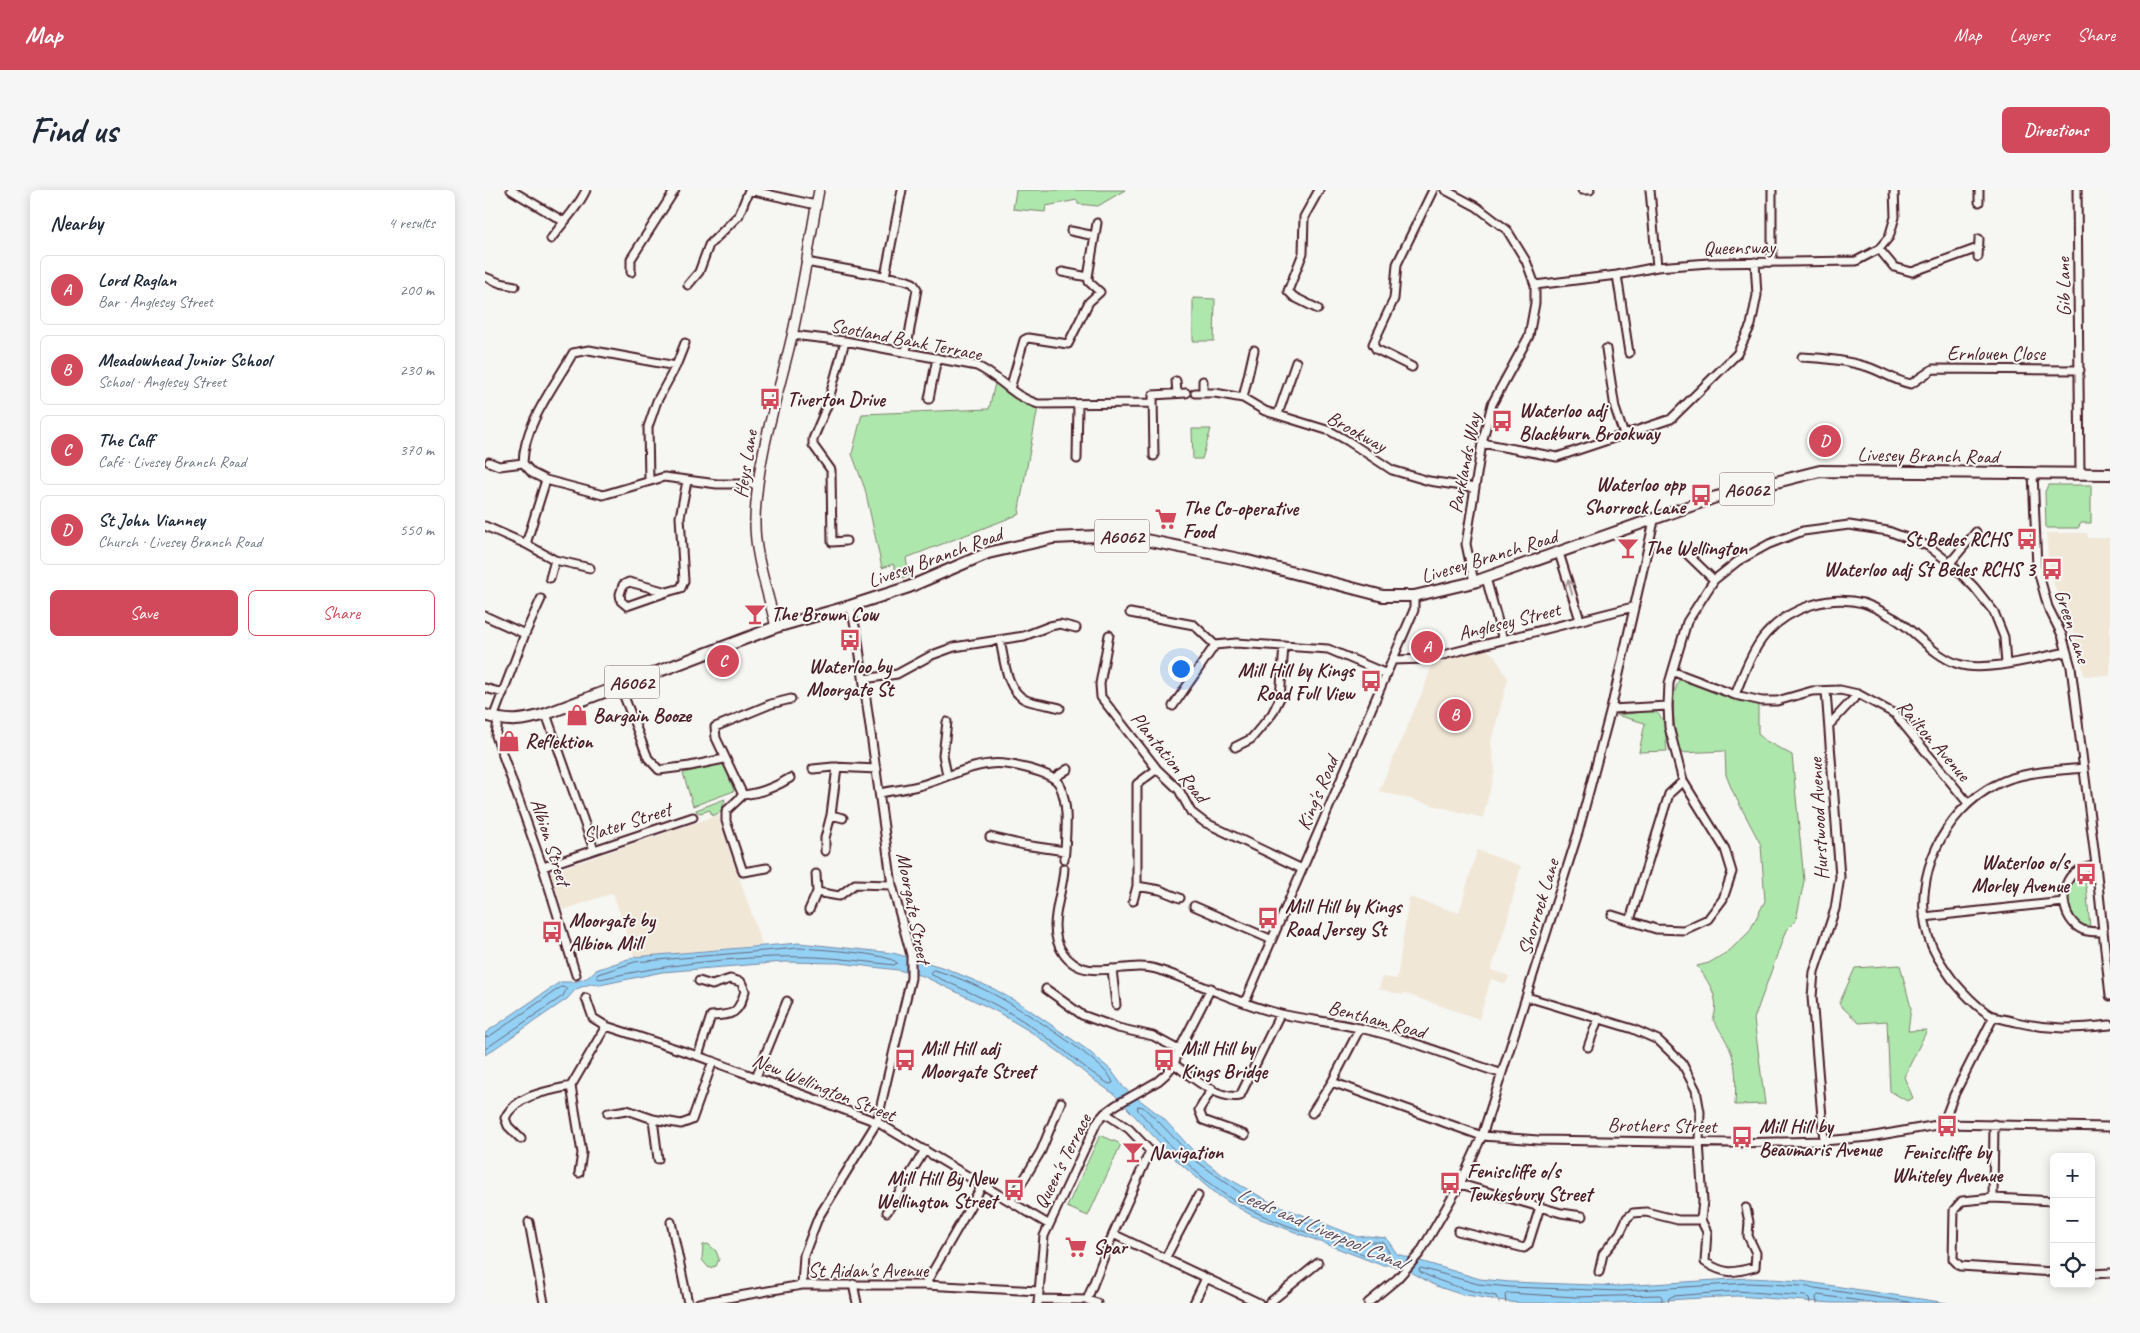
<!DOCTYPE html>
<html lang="en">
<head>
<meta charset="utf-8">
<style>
	body { margin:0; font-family:Caveat,sans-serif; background:#f6f6f7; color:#1f2937 }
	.controls { position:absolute; right:15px; bottom:15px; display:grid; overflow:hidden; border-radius:8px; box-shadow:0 2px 12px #0003 }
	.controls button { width:45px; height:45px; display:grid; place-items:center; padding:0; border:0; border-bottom:1px solid #e0e1e3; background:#fff; color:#1f2937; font:25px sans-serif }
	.you { position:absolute; left:695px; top:478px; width:18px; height:18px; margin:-12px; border:4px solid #fff; border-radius:50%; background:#1a73e8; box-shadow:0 0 0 8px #1a73e833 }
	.badge { display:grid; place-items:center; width:32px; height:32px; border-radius:50%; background:#d1495b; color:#fff; font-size:16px; font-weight:700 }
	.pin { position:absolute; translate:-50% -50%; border:2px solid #fff; box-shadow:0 1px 5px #0006 }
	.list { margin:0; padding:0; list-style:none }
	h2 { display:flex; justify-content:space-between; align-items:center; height:65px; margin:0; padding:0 20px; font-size:21px }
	h2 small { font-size:16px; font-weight:400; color:#747a83 }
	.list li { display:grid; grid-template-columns:32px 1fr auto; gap:15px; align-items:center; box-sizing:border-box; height:70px; margin:0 10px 10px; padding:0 10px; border:1px solid #e0e1e3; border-radius:8px }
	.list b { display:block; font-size:19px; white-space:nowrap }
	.list p { margin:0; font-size:16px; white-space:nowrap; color:#747a83 }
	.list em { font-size:16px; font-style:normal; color:#747a83 }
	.actions { display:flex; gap:10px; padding:15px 20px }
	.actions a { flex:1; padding:11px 0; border:1px solid #d1495b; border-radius:8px; text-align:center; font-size:18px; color:#d1495b }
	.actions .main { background:#d1495b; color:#fff }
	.icon { flex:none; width:28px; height:28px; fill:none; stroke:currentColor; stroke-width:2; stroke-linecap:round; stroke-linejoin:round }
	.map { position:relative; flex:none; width:1625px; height:1113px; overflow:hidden; border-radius:8px }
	header { display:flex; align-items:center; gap:30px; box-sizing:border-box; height:70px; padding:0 25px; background:#d1495b; color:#fff }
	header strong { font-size:24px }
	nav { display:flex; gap:28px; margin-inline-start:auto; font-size:18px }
	.intro { display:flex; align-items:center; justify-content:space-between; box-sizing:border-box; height:120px; padding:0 30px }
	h1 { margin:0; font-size:35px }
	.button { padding:12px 22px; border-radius:8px; background:#d1495b; color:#fff; font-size:18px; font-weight:700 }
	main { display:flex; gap:30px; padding:0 30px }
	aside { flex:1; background:#fff; border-radius:8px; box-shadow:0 2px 12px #0003 }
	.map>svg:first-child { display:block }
</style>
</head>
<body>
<header>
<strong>Map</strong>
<nav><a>Map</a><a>Layers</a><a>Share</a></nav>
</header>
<div class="intro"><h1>Find us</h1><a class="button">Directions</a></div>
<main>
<aside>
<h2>Nearby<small>4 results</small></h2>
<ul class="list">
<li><span class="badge">A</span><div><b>Lord Raglan</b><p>Bar · Anglesey Street</p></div><em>200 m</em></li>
<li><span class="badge">B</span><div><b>Meadowhead Junior School</b><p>School · Anglesey Street</p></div><em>230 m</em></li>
<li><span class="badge">C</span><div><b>The Caff</b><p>Café · Livesey Branch Road</p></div><em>370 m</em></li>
<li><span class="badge">D</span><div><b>St John Vianney</b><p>Church · Livesey Branch Road</p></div><em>550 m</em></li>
</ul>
<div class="actions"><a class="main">Save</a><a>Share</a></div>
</aside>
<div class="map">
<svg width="1625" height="1113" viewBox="0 0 1625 1113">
	<rect width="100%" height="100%" fill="#f6f6f2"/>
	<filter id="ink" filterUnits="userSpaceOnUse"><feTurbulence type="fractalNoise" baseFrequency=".02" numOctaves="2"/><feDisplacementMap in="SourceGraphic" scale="10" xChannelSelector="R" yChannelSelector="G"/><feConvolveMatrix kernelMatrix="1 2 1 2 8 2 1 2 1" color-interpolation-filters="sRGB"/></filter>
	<g filter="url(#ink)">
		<path fill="#f1e7d7" d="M1561,343H1602L1603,348H1625V486H1599L1595,465L1588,442L1568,392L1563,369Z
			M1000,459L1010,466L1023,489L1006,552L1010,580L998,628L894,601L939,498L948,472Z
			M233,625L277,755L149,767L128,703L78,720L65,682Z
			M992,660L1036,676L1020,738L1006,780L1024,786L1021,794L1006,789L994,829L919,803L918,805L894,799L897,787L912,789L924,707L974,723Z"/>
		<path fill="#aee7ac" stroke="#7c836c" d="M531,0H640L613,16L593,14L592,10L561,16L560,22L528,19Z
			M708,108L730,109L729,151H708Z
			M511,189L553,217L534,319L535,324L421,368L424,386L415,388L408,374L397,378L380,299L367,264L377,224L504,219Z
			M707,239H726L717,269H708Z
			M1564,295H1606V333H1596L1593,338H1561L1560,301Z
			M1196,486L1247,507L1273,513V544L1281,551L1307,565L1319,691L1311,730L1301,740L1269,829L1280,914L1250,915C1252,875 1251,863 1228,830C1236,808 1224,793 1212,776L1224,773L1244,761L1264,742L1280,711L1276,655L1247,600L1241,585L1240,561L1195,563C1190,543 1186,522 1190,501C1191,496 1194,491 1196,486Z
			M1168,521C1183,526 1180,547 1182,561L1154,562L1160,533L1131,525Z
			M236,574L240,576L249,601L208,616L198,583Z
			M240,609L236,622L227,626L225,620L215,623L211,621V620Z
			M1600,684L1605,738C1600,737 1594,736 1591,731C1578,718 1580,688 1600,684Z
			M1415,775L1426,818L1423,841L1442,840L1419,887L1428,908L1422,911L1405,901L1402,831L1374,833L1354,814L1370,778Z
			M615,945L636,954L603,1026L582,1017Z
			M223,1054L231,1061L234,1069L231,1076L224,1078L217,1070L218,1055Z"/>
		<path fill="#94d2f5" stroke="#768aa4" d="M314,753L408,763L460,778L509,799L539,816L601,859L626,880L639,898L677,927L713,966L739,986L785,1012L873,1047L883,1046L901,1048L912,1064L995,1089L1025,1092L1136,1096L1263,1088L1286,1089L1316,1091L1462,1113H1347L1252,1106L1128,1113H1032L975,1104L951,1096L926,1082L906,1075H896L768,1026L745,1013L727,1001L689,968L629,904L606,888L577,864L546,842L509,820L438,786L413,780L355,773L299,772L177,782L115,795L105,794L91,799L82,809L0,865V843L75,792H89L102,788L111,780L149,767Z"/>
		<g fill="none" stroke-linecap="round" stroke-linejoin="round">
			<path stroke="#68677c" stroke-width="1" d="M314,758C331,759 404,763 412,773L409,775C383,772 356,768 330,767C259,765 184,774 115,789L111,787L113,784L150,772Z
				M449,780C468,785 488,794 506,803C527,813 625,874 628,893L624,894C598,878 576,856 550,839C518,816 482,801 447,785L446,782Z
				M0,847L5,846L76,797L82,798L78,806L0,859
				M653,916L658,917L673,931L710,970L757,1004L783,1017L871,1052H898L907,1068C894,1073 866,1059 853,1054C825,1043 797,1035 770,1022C722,1000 688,959 653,920Z
				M1014,1113L1011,1106C984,1101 959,1094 935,1082L934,1079L936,1078L993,1094L1025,1097L1136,1101L1263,1093L1285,1094L1316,1096L1431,1113
				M1021,1113L1020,1105L1022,1103L1090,1107L1175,1105L1177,1107V1113
				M1183,1113L1184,1108L1188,1106L1252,1101L1320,1106L1324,1108L1325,1113
				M1332,1113L1331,1107L1333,1105L1391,1113"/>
			<g stroke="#4a1f2b" stroke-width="11">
				<path id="minor" d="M26,0L78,31
					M264,0L331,15
					M960,0L992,17L1022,40L1041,71L1050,95V113L1044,146L1007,214L997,253L981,354L989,392
					M1097,0H1105
					M1165,0L1172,77
					M1494,0V12
					M1592,0L1595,284
					M586,41L610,46
					M66,49C77,33 93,18 101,0
					M1394,59L1409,77L1427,82L1493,58
					M1493,67L1494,49
					M321,72L420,90L428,93L432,99L421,162
					M1287,72V0
					M146,82V69L190,0
					M1132,85L1144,163
					M400,86L417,0
					M0,87L15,93L30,96
					M603,87L612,33
					M203,95L214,82L224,55L254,25L264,0
					M1050,95L1132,85L1172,77L1224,73L1371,71L1394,59L1404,47L1410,27L1409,0
					M833,119L809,107L803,101L818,63L819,27L834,0
					M307,145L360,151L492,176C517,188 526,206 553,214L668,213
					M360,151L342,216L328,249V255L346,280L347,352L361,351
					M1121,159L1130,218L1139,245
					M1317,167C1340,168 1360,170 1383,177C1398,182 1410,191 1426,194L1448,179L1595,180
					M191,176L104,160L88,163C69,197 39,234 38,273L47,283L61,290L118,305L179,287L232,294H273
					M927,177L891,159L888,154L909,109L912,74L948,0
					M691,191L692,203
					M718,191V203
					M525,199L539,150L543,148L583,154L604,112L615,102L604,92L603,87L577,82
					M710,203H730L758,208L780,221L845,241L863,251L907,280L944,291L990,298
					M758,208L769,160
					M444,209L452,168
					M793,224L811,172
					M997,253L1072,267L1186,229L1252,164L1266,135L1272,105L1270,72
					M669,266L668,205L701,203
					M592,269L593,214
					M4,272L14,276L38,273
					M1548,283L1552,377L1563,417L1577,445L1586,477L1611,675L1625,806
					M164,291L163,237L172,211L191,176L200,153
					M0,336L41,354L70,370L105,378
					M41,354L61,290
					M1074,363L1095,430
					M1203,365L1229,390
					M1465,373L1491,342
					M65,388L70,370
					M1001,388L1018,450
					M182,402L142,416L136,411L135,404L138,395L144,392L182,402L196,398L199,391L195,327L202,291
					M645,423L709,435L730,455
					M0,426L40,444
					M624,445L615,494L616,507L672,579L694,600L706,622L719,632L817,679
					M515,450C519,468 521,501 541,510C551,514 565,515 575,518
					M907,470L942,469L1148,417
					M1189,482L1250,505L1277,511H1292L1327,501L1355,500L1373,504L1410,524L1482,612
					M379,489L412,484L447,465L469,457L539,446L565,436L575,434L591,438
					M135,496L163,568L174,580L205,576L239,569
					M0,498L18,503
					M1250,505C1257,487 1268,458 1281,444C1304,418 1344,404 1378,413C1388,416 1400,423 1409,428C1432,442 1447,465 1473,474C1500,483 1554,467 1582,462
					M688,516L730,455L751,453L843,459L902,484
					M1126,519L1183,516
					M61,524L109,660
					M8,528L40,444L56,409
					M13,529L11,546L58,678L91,785
					M1344,535L1373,504
					M750,557L766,549L787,524L795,508L799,456
					M1599,578C1570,581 1536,581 1510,595C1459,621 1428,686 1442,742C1446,759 1457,775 1467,789C1477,801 1494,820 1509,827C1516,829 1524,830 1531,832C1565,840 1591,839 1625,835
					M328,579L348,577L392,579
					M462,585L458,565L462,532
					M569,588L583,579
					M395,603C409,600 425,599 440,594C461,588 482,576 505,574C520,572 569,581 575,596C584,616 581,640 580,661L539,655L505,647
					M258,605L231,548L230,537L286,514L306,509
					M258,605L241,621V631L258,682L282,678
					M258,605C276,603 289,598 305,588
					M346,625L358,628
					M340,661V648L346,625L352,577
					M579,669L580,661
					M1611,675C1605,677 1598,678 1592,681C1572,693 1576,731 1598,740C1604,742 1611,742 1617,742
					M58,677L208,627
					M579,678C578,706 560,737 578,763C599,795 642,770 671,779C713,792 753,814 796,824C822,830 848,832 874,838C922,848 969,868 1015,883
					M652,696L675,700L695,708
					M332,702L354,706L370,694L407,695
					M648,711L652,696V594L672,579
					M709,716L785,749
					M324,720L332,702L331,684
					M1127,725L1171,739L1199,740L1223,729L1238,709L1247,682L1240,659L1198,591L1184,537L1183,516L1184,493L1202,432L1229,390L1253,371L1284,354L1318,341L1364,335L1403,341L1443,356L1465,373L1489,397L1509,422L1519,447L1521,474
					M1439,727L1579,712
					M1145,730L1184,604L1198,591
					M627,779L631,815
					M561,799L597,825L633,838L668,846L694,860
					M1042,807L1148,839L1173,850L1197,873L1211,900L1215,922L1214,952L1218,1011L1216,1030L1222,1042L1220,1072C1240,1085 1248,1083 1270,1077L1271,1063L1263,1046L1264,1032L1261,1018
					M101,808L108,828L121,836L213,866L392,932L563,1034
					M760,812L929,420V406
					M1103,857L1113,829
					M213,866L226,826C249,825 253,824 260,801L256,792L245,789L227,795L214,791
					M689,874C707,887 732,910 755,906L795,824
					M271,887L302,811
					M847,892L997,946L1053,950L1251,953L1339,951L1384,947L1458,934L1625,937
					M727,899L714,920L718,930L760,945
					M123,923L142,920L168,929L196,934L207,930L228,871
					M827,923L847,892L875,838
					M168,929L173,969
					M1458,934L1469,905L1509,826
					M36,949L23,936L20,928C31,905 63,901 86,896
					M1339,951L1327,807L1329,782L1350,719L1355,687L1341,501
					M94,983L97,963L86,896L121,836
					M975,994L1076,1023L1097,1026
					M1508,1008L1509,934
					M526,1011L556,961L576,912
					M1569,1011L1508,1008L1477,1011L1469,1020L1468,1069L1475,1076L1569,1082
					M402,1022L440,960
					M44,1032L59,1113
					M186,1032L203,1113
					M973,1041L1039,1058L1043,1055L1055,1017
					M628,1044L774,1113
					M680,1069L713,1006
					M1114,1082L1118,1064L1135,1043L1142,1028L1148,1023L1161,1022L1193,1030H1216
					M1606,1084L1625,1083
					M368,1094L372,1113
					M317,1095L319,1065L333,1028L392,932L426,788V765L407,695L372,444L365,416
					M440,1095L498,994
					M554,1109L602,1110L612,1113
					M602,1110L628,1044L665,961L644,939L620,923
					M214,1113L317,1095H440L554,1101
					M553,1113L559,1046L612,932L620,923L631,915L673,891L681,884L689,874L694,860L726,798
					M709,1113L721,1088
					M784,1113L833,1073
					M883,1113L912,1089L935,1063L975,994L997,946L1093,643L1126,519L1169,331"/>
			</g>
			<g stroke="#4a1f2b" stroke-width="12">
				<path id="tertiary" d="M291,437C283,402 269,365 270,329C272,265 293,207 307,146C318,98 325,49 334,0"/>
			</g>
			<g stroke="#4a1f2b" stroke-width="14">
				<path id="primary" d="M0,525C23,533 38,531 61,524L291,437L365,416L424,397L503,363L568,348L636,345L759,370L898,406H929L989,392L1231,307L1335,281L1625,284"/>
			</g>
			<use href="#minor" stroke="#f6f6f2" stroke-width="7"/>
			<use href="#tertiary" stroke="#f6f6f2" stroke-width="9"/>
			<use href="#primary" stroke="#f6f6f2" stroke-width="10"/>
		</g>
		<defs><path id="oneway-shaft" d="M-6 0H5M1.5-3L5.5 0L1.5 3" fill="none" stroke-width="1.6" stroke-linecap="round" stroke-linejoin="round" transform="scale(1.25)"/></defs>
		<use stroke="#a99598" href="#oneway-shaft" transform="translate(1085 397) rotate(-107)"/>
	</g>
	<defs>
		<g id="bus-bare" transform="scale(1.725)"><path d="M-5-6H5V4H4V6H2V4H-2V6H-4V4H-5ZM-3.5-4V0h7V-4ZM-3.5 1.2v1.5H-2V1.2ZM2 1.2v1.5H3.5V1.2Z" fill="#d1495b" stroke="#f6f6f2" stroke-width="2.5" paint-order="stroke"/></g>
		<g id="supermarket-bare" transform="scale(1.725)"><path d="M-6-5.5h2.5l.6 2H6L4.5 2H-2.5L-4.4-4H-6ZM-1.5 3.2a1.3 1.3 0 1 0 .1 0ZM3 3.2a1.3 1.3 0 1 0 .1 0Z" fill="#d1495b" stroke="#f6f6f2" stroke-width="2.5" paint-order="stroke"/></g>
		<g id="bar-bare" transform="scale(1.725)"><path d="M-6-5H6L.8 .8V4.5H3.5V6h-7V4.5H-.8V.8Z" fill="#d1495b" stroke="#f6f6f2" stroke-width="2.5" paint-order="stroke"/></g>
		<g id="shop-bare" transform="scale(1.725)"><path d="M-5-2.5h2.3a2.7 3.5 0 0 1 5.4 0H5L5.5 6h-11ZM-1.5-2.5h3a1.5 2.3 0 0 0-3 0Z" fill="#d1495b" stroke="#f6f6f2" stroke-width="2.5" paint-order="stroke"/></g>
	</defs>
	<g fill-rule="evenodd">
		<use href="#bus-bare" x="285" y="209"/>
		<use href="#bus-bare" x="1017" y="231"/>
		<use href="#bus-bare" x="1216" y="305"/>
		<use href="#supermarket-bare" x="681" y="329"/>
		<use href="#bus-bare" x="1542" y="349"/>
		<use href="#bar-bare" x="1143" y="358"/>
		<use href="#bus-bare" x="1567" y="379"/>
		<use href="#bar-bare" x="270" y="424"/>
		<use href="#bus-bare" x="365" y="450"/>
		<use href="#bus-bare" x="886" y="491"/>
		<use href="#shop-bare" x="92" y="525"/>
		<use href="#shop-bare" x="24" y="551"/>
		<use href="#bus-bare" x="1601" y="684"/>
		<use href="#bus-bare" x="783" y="728"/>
		<use href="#bus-bare" x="67" y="742"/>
		<use href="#bus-bare" x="420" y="870"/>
		<use href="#bus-bare" x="679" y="870"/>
		<use href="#bus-bare" x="1462" y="936"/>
		<use href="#bus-bare" x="1257" y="947"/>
		<use href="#bar-bare" x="648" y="962"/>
		<use href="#bus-bare" x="965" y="993"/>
		<use href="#bus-bare" x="529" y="1000"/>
		<use href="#supermarket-bare" x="591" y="1057"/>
	</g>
	<g text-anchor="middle" stroke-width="4" stroke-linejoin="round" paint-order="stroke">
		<g fill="#f6f6f2" stroke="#7e6067" stroke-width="1">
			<rect x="1234.5" y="282.5" width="55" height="33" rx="4"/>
			<rect x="609.5" y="329.5" width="55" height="33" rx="4"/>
			<rect x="119.5" y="475.5" width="55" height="33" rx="4"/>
		</g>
		<g font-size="19" font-weight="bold" fill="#4a1f2b">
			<text x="1262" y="306">A6062</text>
			<text x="637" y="353">A6062</text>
			<text x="147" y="499">A6062</text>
		</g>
		<g font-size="20" fill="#4a1f2b" stroke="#f6f6f2">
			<text transform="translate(1254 57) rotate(-1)" y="7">Queensway</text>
			<text transform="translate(1578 97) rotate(-91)" y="7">Gib Lane</text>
			<text transform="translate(421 149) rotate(11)" y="7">Scotland Bank Terrace</text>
			<text x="1511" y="170">Ernlouen Close</text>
			<text transform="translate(872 241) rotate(29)" y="7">Brookway</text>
			<text transform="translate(1443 265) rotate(1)" y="7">Livesey Branch Road</text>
			<text transform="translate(979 273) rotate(-79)" y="7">Parklands Way</text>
			<text transform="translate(260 274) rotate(-81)" y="7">Heys Lane</text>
			<text transform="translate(1004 366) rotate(-17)" y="7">Livesey Branch Road</text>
			<text transform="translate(450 367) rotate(-20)" y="7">Livesey Branch Road</text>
			<text transform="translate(1024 431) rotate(-14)" y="7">Anglesey Street</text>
			<text transform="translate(1588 436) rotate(72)" y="7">Green Lane</text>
			<text transform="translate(1449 550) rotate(49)" y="7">Railton Avenue</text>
			<text transform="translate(685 567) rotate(51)" y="7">Plantation Road</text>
			<text transform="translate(832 603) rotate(-67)" y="7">King's Road</text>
			<text transform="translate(1333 629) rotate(-93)" y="7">Hurstwood Avenue</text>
			<text transform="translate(142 632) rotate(-18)" y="7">Slater Street</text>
			<text transform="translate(66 652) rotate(72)" y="7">Albion Street</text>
			<text transform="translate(1053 717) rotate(-73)" y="7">Shorrock Lane</text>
			<text transform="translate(429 718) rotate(79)" y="7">Moorgate Street</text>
			<text transform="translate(892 829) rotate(15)" y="7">Bentham Road</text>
			<text transform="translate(339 897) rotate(22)" y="7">New Wellington Street</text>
			<text transform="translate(1177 935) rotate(1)" y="7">Brothers Street</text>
			<text transform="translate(577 971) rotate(-63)" y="7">Queen's Terrace</text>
			<text x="383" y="1087">St Aidan's Avenue</text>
		</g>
		<g font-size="20" font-weight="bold" fill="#4a1f2b" stroke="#f6f6f2" text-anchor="start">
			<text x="302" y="216">Tiverton Drive</text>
			<text x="1034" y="227">Waterloo adj<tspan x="1034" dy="23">Blackburn Brookway</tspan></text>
			<text x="1200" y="301" text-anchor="end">Waterloo opp<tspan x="1200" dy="23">Shorrock Lane</tspan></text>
			<text x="698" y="325">The Co-operative<tspan x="698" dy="23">Food</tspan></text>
			<text x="1525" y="356" text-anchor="end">St Bedes RCHS</text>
			<text x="1160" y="365">The Wellington</text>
			<text x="1550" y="386" text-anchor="end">Waterloo adj St Bedes RCHS 3</text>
			<text x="286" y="431">The Brown Cow</text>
			<text x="365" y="483" text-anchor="middle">Waterloo by<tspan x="365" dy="23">Moorgate St</tspan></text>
			<text x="869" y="487" text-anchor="end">Mill Hill by Kings<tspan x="869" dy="23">Road Full View</tspan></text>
			<text x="108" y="532">Bargain Booze</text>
			<text x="40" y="558">Reflektion</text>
			<text x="1584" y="679" text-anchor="end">Waterloo o/s<tspan x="1584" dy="23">Morley Avenue</tspan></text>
			<text x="800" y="723">Mill Hill by Kings<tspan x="800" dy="23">Road Jersey St</tspan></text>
			<text x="84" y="737">Moorgate by<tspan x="84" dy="23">Albion Mill</tspan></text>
			<text x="436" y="865">Mill Hill adj<tspan x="436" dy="23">Moorgate Street</tspan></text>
			<text x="696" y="865">Mill Hill by<tspan x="696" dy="23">Kings Bridge</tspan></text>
			<text x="1274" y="943">Mill Hill by<tspan x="1274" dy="23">Beaumaris Avenue</tspan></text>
			<text x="664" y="969">Navigation</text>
			<text x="1462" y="969" text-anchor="middle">Feniscliffe by<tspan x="1462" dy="23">Whiteley Avenue</tspan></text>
			<text x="982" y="988">Feniscliffe o/s<tspan x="982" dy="23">Tewkesbury Street</tspan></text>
			<text x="512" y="995" text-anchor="end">Mill Hill By New<tspan x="512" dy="23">Wellington Street</tspan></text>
			<text x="608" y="1064">Spar</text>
		</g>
		<g font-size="21" font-style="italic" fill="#5c4c5e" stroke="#f6f6f2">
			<text transform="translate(836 1038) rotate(23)" y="7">Leeds and Liverpool Canal</text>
		</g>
	</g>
</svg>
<div class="controls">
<button>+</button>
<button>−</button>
<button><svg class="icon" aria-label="locate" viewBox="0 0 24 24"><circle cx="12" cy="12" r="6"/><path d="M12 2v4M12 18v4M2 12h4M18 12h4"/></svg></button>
</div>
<div class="you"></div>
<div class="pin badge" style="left:942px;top:457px">A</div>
<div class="pin badge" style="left:970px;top:525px">B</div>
<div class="pin badge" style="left:238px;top:471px">C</div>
<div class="pin badge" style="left:1340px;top:251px">D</div>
</div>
</main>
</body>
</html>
